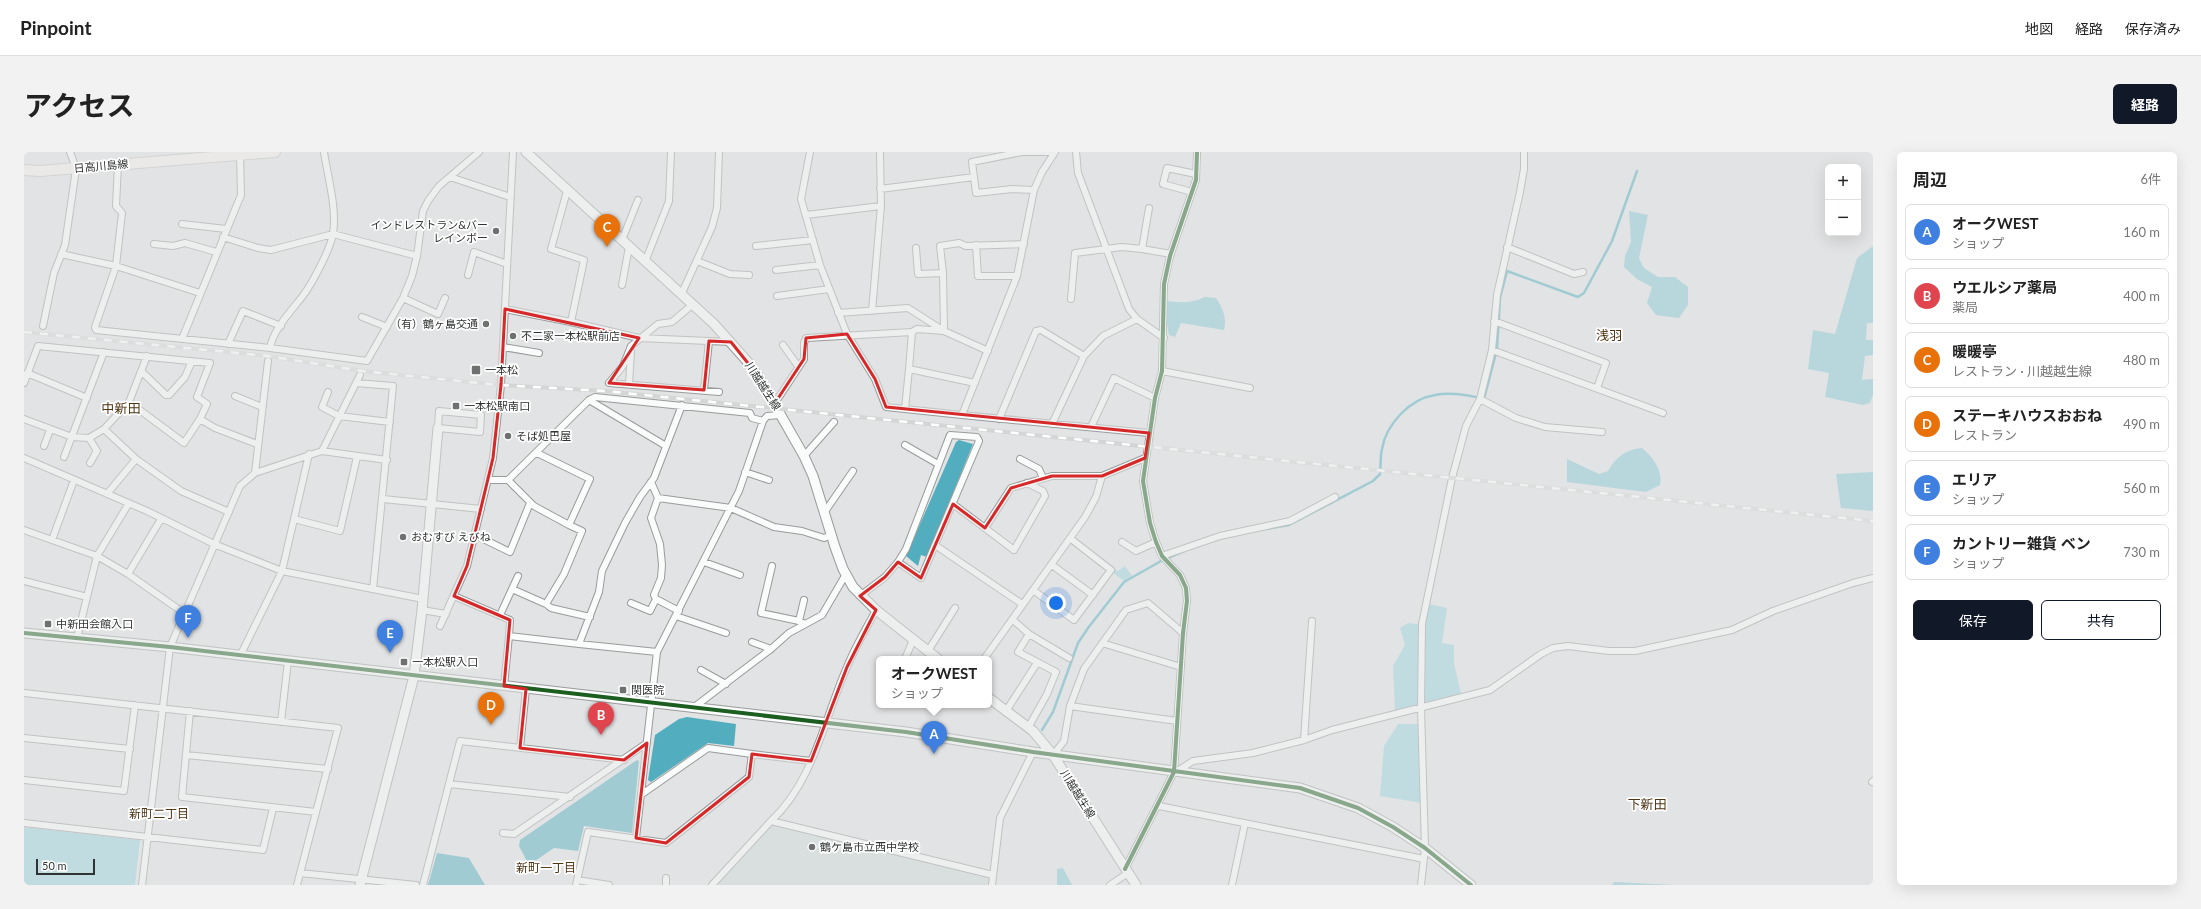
<!DOCTYPE html>
<html lang="ja">
<head>
<meta charset="utf-8">
<style>
	body { margin:0; font-family:Lato,"Noto Sans JP",sans-serif; background:#f2f2f2; color:#222 }
	.controls { position:absolute; right:12px; top:12px; display:grid; overflow:hidden; border-radius:6px; box-shadow:0 4px 16px #0002 }
	.controls button { width:36px; height:36px; display:grid; place-items:center; padding:0; border:0; border-bottom:1px solid #e0e0e0; background:#fff; color:#222; font:20px sans-serif }
	.scale { position:absolute; left:12px; bottom:10px; width:59px; box-sizing:border-box; padding-left:4px; border:2px solid #313333; border-top:0; font-size:11px; line-height:14px; white-space:nowrap; color:#313333; -webkit-text-stroke:3px #fff; paint-order:stroke }
	.you { position:absolute; left:1032px; top:451px; width:14px; height:14px; margin:-10px; border:3px solid #fff; border-radius:50%; background:#1a73e8; box-shadow:0 0 0 6px #1a73e833 }
	.badge { display:grid; place-items:center; width:26px; height:26px; border-radius:50%; background:#111827; color:#fff; font-size:13px; font-weight:700 }
	.pin { position:absolute; translate:-50% -33px; filter:drop-shadow(0 1px 2px #0008) }
	.pin::after { content:''; position:absolute; top:21px; width:14px; height:12px; background:inherit; clip-path:polygon(0 0,100% 0,50% 100%) }
	.popup { position:absolute; left:852px; top:504px; width:116px; height:52px; box-sizing:border-box; display:grid; place-content:center; border-radius:6px; background:#fff; filter:drop-shadow(0 1px 3px #0005); font-size:13px; white-space:nowrap; color:#767676 }
	.popup b { font-size:15px; color:#222 }
	.popup::after { content:''; position:absolute; left:50%; top:100%; margin-left:-8px; border:8px solid transparent; border-top-color:#fff }
	.list { margin:0; padding:0; list-style:none }
	h2 { display:flex; justify-content:space-between; align-items:center; height:52px; margin:0; padding:0 16px; font-size:17px }
	h2 small { font-size:13px; font-weight:400; color:#767676 }
	.list li { display:grid; grid-template-columns:26px 1fr auto; gap:12px; align-items:center; box-sizing:border-box; height:56px; margin:0 8px 8px; padding:0 8px; border:1px solid #e0e0e0; border-radius:6px }
	.list b { display:block; font-size:15px; white-space:nowrap }
	.list p { margin:0; font-size:13px; white-space:nowrap; color:#767676 }
	.list em { font-size:13px; font-style:normal; color:#767676 }
	.actions { display:flex; gap:8px; padding:12px 16px }
	.actions a { flex:1; padding:9px 0; border:1px solid #111827; border-radius:6px; text-align:center; font-size:14px; color:#111827 }
	.actions .main { background:#111827; color:#fff }
	.map { position:relative; flex:none; width:1849px; height:733px; overflow:hidden; border-radius:6px }
	header { display:flex; align-items:center; gap:24px; box-sizing:border-box; height:56px; padding:0 20px; background:#fff; border-bottom:1px solid #e0e0e0 }
	header strong { font-size:19px }
	nav { display:flex; gap:22px; margin-inline-start:auto; font-size:14px }
	.intro { display:flex; align-items:center; justify-content:space-between; box-sizing:border-box; height:96px; padding:0 24px }
	h1 { margin:0; font-size:28px }
	.button { padding:10px 18px; border-radius:6px; background:#111827; color:#fff; font-size:14px; font-weight:700 }
	main { display:flex; gap:24px; padding:0 24px }
	aside { flex:1; background:#fff; border-radius:6px; box-shadow:0 4px 16px #0002 }
	.map>svg:first-child { display:block }
</style>
</head>
<body>
<header>
<strong>Pinpoint</strong>
<nav><a>地図</a><a>経路</a><a>保存済み</a></nav>
</header>
<div class="intro"><h1>アクセス</h1><a class="button">経路</a></div>
<main>
<div class="map">
<svg width="1849" height="733" viewBox="0 0 1849 733">
	<rect width="100%" height="100%" fill="#e1e3e4"/>
	<path fill="#cfd8da" d="M747,669L969,723L968,733H688Z"/>
	<path fill="#9ad3de" d="M1101,414L1108,424L1100,429L1088,420L1090,417L1094,419Z
		M1405,452L1423,456L1418,491L1430,493V511L1438,546L1371,560L1369,514L1381,493L1376,476L1384,471L1400,473Z
		M1374,572H1395L1398,651L1356,644L1360,594Z
		M0,675L116,688L111,733H0Z"/>
	<path fill="#86c7d4" d="M1605,59L1624,63L1615,106L1620,116L1634,125H1651L1664,135V153L1655,166L1632,163L1623,151L1628,135L1613,127L1600,115L1601,104L1607,90Z
		M1849,94V171H1843L1842,188H1849V203L1841,204L1838,228L1849,227V243L1846,251L1839,253L1801,245L1805,221L1784,217L1789,178L1811,182L1833,106Z
		M1181,145L1192,146C1199,157 1203,165 1200,178L1157,171L1151,185L1145,183L1142,166L1143,149C1157,151 1169,151 1181,145Z
		M1618,296C1629,305 1639,319 1636,333L1622,340L1543,330V307L1575,322L1584,319C1591,306 1602,297 1618,296Z
		M1849,320V359L1817,356L1812,322Z
		M1039,716L1048,733H1033V717Z
		M1590,730L1650,733H1588Z"/>
	<path fill="#52aebe" d="M935,288L949,292L903,405L897,403L894,414L882,404L932,290Z
		M663,565L712,572L710,594L684,591L627,630L624,628L631,583L655,567Z
		M613,608L615,609L608,681L560,674L554,699L530,696L505,713L495,694L496,688Z
		M413,701L445,706L461,733H404Z"/>
	<g fill="none" stroke-linecap="round" stroke-linejoin="round">
		<path stroke="#52aebe" stroke-width="2.5" d="M1242,377L1265,373L1349,329L1356,322C1357,314 1356,305 1358,297C1362,273 1385,247 1411,243C1427,240 1444,243 1460,247L1473,197L1476,146L1483,119L1554,145L1560,141L1588,89L1613,19
			M1018,578L1029,560L1054,491L1064,476L1100,430L1137,409L1158,400"/>
		<g stroke="#9a9b9b" stroke-width="8">
			<path id="street" d="M786,0L777,47L796,113L823,182L851,227L862,255L938,263
				M1031,0L1018,20L1010,38L993,124L938,263L1125,281
				M1052,0L1054,21L1105,157L1113,167L1140,186
				M94,12L92,54L98,61L92,114L71,175L72,178L246,196L343,209L379,146L388,124L393,104L399,59L404,49L415,34L455,0
				M426,25L486,45
				M856,37L950,25
				M1010,38L988,37L952,41L948,10L998,0H1030
				M543,39L527,97L560,108L547,170
				M1168,40L1139,32L1143,16L1172,22
				M1125,56L1118,97L1147,102
				M782,63L857,54
				M158,72L202,77
				M199,85L234,96L247,98L309,82L393,104
				M598,88L614,48
				M130,92L149,94L161,91L192,100
				M952,93L954,124H993
				M732,94L789,88
				M1483,95L1550,122L1559,120
				M892,96L894,122L919,121
				M37,102L92,114L176,141
				M673,109L706,122L725,123
				M621,110L645,49L647,0
				M752,118L796,113
				M444,123L450,100L483,112
				M598,133L605,95
				M657,143L688,75L693,56L695,0
				M753,144L805,137
				M379,146L414,162L421,146
				M1047,147L1051,101L1098,95L1118,97
				M668,153L648,170L634,172L607,194L599,214L585,231L695,240
				M481,157L547,170L615,186L685,189L680,238
				M848,159L857,54L856,0
				M814,161L884,156L920,179L964,199
				M338,165L363,175
				M1470,169L1582,211L1573,236
				M19,174L30,121L41,93L51,24L52,16L46,0
				M158,187L217,43L216,2
				M685,189L707,190
				M204,192L219,159L257,174
				M759,193L774,214
				M479,195L515,201
				M246,196C249,178 267,159 278,145C288,132 306,98 309,82C313,56 304,26 300,0
				M1468,198L1639,261
				M117,219L142,243H145L161,225L168,209
				M1138,219L1226,236
				M3,221L63,246
				M0,231L14,194L186,211L173,245L183,252L176,267L160,291L105,250
				M332,231L369,234L349,437
				M951,231L885,217L888,180L893,177L920,179L919,121L916,94L935,91L942,94L1000,92
				M605,232L607,200
				M304,240L298,255L315,264L366,270
				M211,244L238,255
				M1456,247L1492,266L1521,275L1578,280
				M565,248L642,294
				M751,251L780,207V191L782,186L888,180
				M881,257L885,217
				M415,259L457,263L456,280L414,276Z
				M0,267L48,285L65,286L80,277L105,250L123,204
				M176,267L191,276L233,292
				M975,267L1012,179L1017,178L1060,204
				M1028,272L1060,204L1079,184L1113,167
				M1067,275L1090,226L1131,246
				M80,277L112,307L157,339L205,360
				M65,286L73,299L66,311
				M881,293L914,312
				M20,294L26,278
				M298,299L336,223
				M780,304L810,270
				M40,305L80,200
				M0,306L123,359L190,392L258,419L399,447
				M996,307L1015,317L1019,326
				M721,320L745,328
				M231,321L244,209
				M464,328H484L565,248L571,245L726,261L728,266L739,269
				M484,328L510,354L545,373L566,327L513,301
				M627,330L634,346L627,366L636,392L638,413L637,426L630,443L632,447L655,459
				M83,342L112,307
				M634,346L707,356L750,375L778,379L800,386L807,383
				M359,347L457,357
				M929,352L990,398L1021,344L1019,339L1003,331
				M800,361L829,319
				M270,367L316,379L333,305
				M545,373L558,379L540,422L522,452L527,456L566,465
				M961,376L987,336L1028,324H1078
				M0,378L73,404L104,422L160,461
				M451,383L486,400L506,351
				M28,388L50,328
				M1098,390L1112,399L1132,390
				M1138,404L1196,384L1266,369L1311,345
				M680,410L716,423
				M874,410L882,397L926,283L953,285L955,289L911,393L998,452
				M1028,413L1069,443
				M748,414L737,461L775,469L781,472
				M104,422L137,367
				M0,429L63,445
				M488,437L522,452
				M1009,438L1050,468L1087,418L1047,387
				M430,444L486,468L485,484
				M836,444L861,425L874,410L897,426L911,393
				M607,451L626,459L632,447
				M398,458L422,462
				M476,463L494,424
				M652,464L702,481
				M989,468L1005,482L1045,506
				M775,469L780,448
				M416,474L443,414L469,306L477,233L489,0
				M53,486L73,404L105,351
				M728,490L747,497
				M1078,491L1157,515
				M555,492L633,500
				M904,499L931,456
				M216,504L258,419L285,302
				M881,507L889,488
				M960,507L1061,365L1072,345L1078,324L1121,306
				M677,518L702,532
				M480,534L485,484L555,492L575,440L578,419L601,371L616,345L630,326L658,253
				M0,541L314,576L273,733
				M1046,554L1153,569
				M669,556L747,497L765,481L798,463L822,422
				M166,559L158,645L292,660
				M982,559L1013,511
				M257,570L264,509
				M1004,576L1023,542L1032,520L994,500L1005,482
				M0,586L106,597
				M1280,588L1288,469
				M496,596L502,537
				M728,602L787,609
				M162,603L304,617
				M1029,603L1040,589L1046,554L1060,517L1102,458L1124,451L1159,481
				M1152,620L1169,609L1229,601L1280,588L1308,578L1466,538L1517,502L1529,496L1544,494L1585,499H1611L1708,478L1749,459L1829,431L1849,426
				M0,628L100,639L111,553
				M1848,630L1849,629
				M425,632L546,645
				M1135,654L1400,707
				M747,669C790,629 800,567 823,515C831,495 842,477 852,458
				M0,671L239,698L249,656
				M479,681L490,682L623,591
				M612,686L633,500L715,339L739,269L743,264L757,263
				M1101,717L1150,620L1159,481L1163,449L1162,436L1156,423L1138,404L1132,390L1126,371L1119,329L1131,246L1138,219L1140,132L1146,104L1172,28L1173,0
				M276,721L392,733
				M553,728L585,733
				M118,733L146,495L216,334L231,321L298,299L363,308
				M399,733L436,589L600,608
				M552,733L564,680L642,691L725,625L728,602L684,596L618,642
				M642,733V726
				M688,733L747,669L969,723
				M968,733L976,666L1009,600
				M1086,733L1104,721
				M1208,733L1221,671
				M1397,733L1401,696L1397,556L1398,472L1428,326L1442,274L1456,247L1468,198L1473,143L1496,40L1500,17V0"/>
		</g>
		<g stroke="#9a9b9b" stroke-width="11">
			<path id="secondary" d="M502,0L690,172L723,209L735,225L780,304L789,324L811,395L819,417L829,435L852,458L914,507
				M0,481L146,495L882,580L1009,600L1276,636L1334,656L1369,675L1401,696L1447,733
				M965,546L1009,579L1029,603L1112,733
				M336,733L390,524L398,458L414,276"/>
		</g>
		<g stroke="#c0c0c1" stroke-width="12">
			<path id="primary" d="M0,18L16,19L251,0"/>
		</g>
		<use href="#street" stroke="#fafbfb" stroke-width="6"/>
		<use href="#secondary" stroke="#fafbfb" stroke-width="9"/>
		<use href="#primary" stroke="#f3efeb" stroke-width="10"/>
		<g stroke="#d4d5d5" stroke-width="4">
			<path id="rail" d="M0,180L244,204L338,219L475,233L581,239L1849,369"/>
		</g>
		<use href="#rail" stroke="#fff" stroke-width="2.5" stroke-dasharray="8" stroke-linecap="butt"/>
		<g stroke="#fff" stroke-width="6">
			<path id="cycleway" d="M0,481L146,495L882,580L1009,600L1276,636L1334,656L1369,675L1401,696L1447,733
				M1101,717L1150,620L1159,481L1163,449L1162,436L1156,423L1138,404L1132,390L1126,371L1119,329L1131,246L1138,219L1140,132L1146,104L1172,28L1173,0"/>
		</g>
		<use href="#cycleway" stroke="#1b5e20" stroke-width="4"/>
	</g>
	<path d="M0 0H1849V733H0ZM481,157L615,186L585,231L680,238L685,189L707,190L735,225L751,251L780,207L782,186L823,182L851,227L862,255L1125,281L1121,306L1078,324H1028L987,336L961,376L929,352L897,426L874,410L861,425L836,444L852,458L823,515L787,609L728,602L725,625L642,691L612,686L623,591L600,608L496,596L502,537L480,534L486,468L430,444L443,414L469,306L477,233Z" fill="#e1e3e4" fill-opacity=".55" fill-rule="evenodd"/>
	<path fill="none" stroke="#d62828" stroke-width="3" stroke-linejoin="round" d="M481,157L615,186L585,231L680,238L685,189L707,190L735,225L751,251L780,207L782,186L823,182L851,227L862,255L1125,281L1121,306L1078,324H1028L987,336L961,376L929,352L897,426L874,410L861,425L836,444L852,458L823,515L787,609L728,602L725,625L642,691L612,686L623,591L600,608L496,596L502,537L480,534L486,468L430,444L443,414L469,306L477,233Z"/>
	<g fill="#6f7171" stroke="#fff" stroke-width="1.5">
		<circle cx="472" cy="79" r="4"/>
		<circle cx="462" cy="172" r="4"/>
		<circle cx="489" cy="184" r="4"/>
		<rect x="447" y="213" width="10" height="10" rx="2"/>
		<rect x="428" y="250" width="8" height="8" rx="2"/>
		<circle cx="484" cy="284" r="4"/>
		<circle cx="379" cy="385" r="4"/>
		<rect x="20" y="468" width="8" height="8" rx="2"/>
		<rect x="376" y="506" width="8" height="8" rx="2"/>
		<rect x="595" y="534" width="8" height="8" rx="2"/>
		<circle cx="788" cy="695" r="4"/>
	</g>
	<g text-anchor="middle" stroke-width="3.5" stroke-linejoin="round" paint-order="stroke">
		<g font-size="11" fill="#313333" stroke="#fff">
			<text transform="translate(77 14) rotate(-5)" y="4">日高川島線</text>
			<text transform="translate(739 234) rotate(57)" y="4">川越越生線</text>
			<text transform="translate(1054 642) rotate(58)" y="4">川越越生線</text>
		</g>
		<g font-size="11" fill="#313333" stroke="#fff" text-anchor="start">
			<text x="464" y="77" text-anchor="end">インドレストラン&amp;バー<tspan x="464" dy="13">レインボー</tspan></text>
			<text x="454" y="176" text-anchor="end">（有）鶴ヶ島交通</text>
			<text x="497" y="188">不二家一本松駅前店</text>
			<text x="461" y="222">一本松</text>
			<text x="440" y="258">一本松駅南口</text>
			<text x="492" y="288">そば処巴屋</text>
			<text x="387" y="389">おむすび えびね</text>
			<text x="32" y="476">中新田会館入口</text>
			<text x="388" y="514">一本松駅入口</text>
			<text x="607" y="542">関医院</text>
			<text x="796" y="699">鶴ケ島市立西中学校</text>
		</g>
		<g font-size="12" fill="#4f3514" stroke="#fff">
			<text x="135" y="666">新町二丁目</text>
			<text x="522" y="720">新町一丁目</text>
		</g>
		<g font-size="13" fill="#4f3514" stroke="#fff">
			<text x="1585" y="188">浅羽</text>
			<text x="97" y="261">中新田</text>
			<text x="1623" y="657">下新田</text>
		</g>
	</g>
</svg>
<div class="controls">
<button>+</button>
<button>−</button>
</div>
<div class="scale">50 m</div>
<div class="you"></div>
<div class="pin badge" style="left:910px;top:602px;background:#3f7fe0">A</div>
<div class="popup"><b>オークWEST</b>ショップ</div>
<div class="pin badge" style="left:577px;top:583px;background:#e0444e">B</div>
<div class="pin badge" style="left:583px;top:95px;background:#e8710a">C</div>
<div class="pin badge" style="left:467px;top:573px;background:#e8710a">D</div>
<div class="pin badge" style="left:366px;top:501px;background:#3f7fe0">E</div>
<div class="pin badge" style="left:164px;top:486px;background:#3f7fe0">F</div>
</div>
<aside>
<h2>周辺<small>6件</small></h2>
<ul class="list">
<li><span class="badge" style="background:#3f7fe0">A</span><div><b>オークWEST</b><p>ショップ</p></div><em>160 m</em></li>
<li><span class="badge" style="background:#e0444e">B</span><div><b>ウエルシア薬局</b><p>薬局</p></div><em>400 m</em></li>
<li><span class="badge" style="background:#e8710a">C</span><div><b>暖暖亭</b><p>レストラン · 川越越生線</p></div><em>480 m</em></li>
<li><span class="badge" style="background:#e8710a">D</span><div><b>ステーキハウスおおね</b><p>レストラン</p></div><em>490 m</em></li>
<li><span class="badge" style="background:#3f7fe0">E</span><div><b>エリア</b><p>ショップ</p></div><em>560 m</em></li>
<li><span class="badge" style="background:#3f7fe0">F</span><div><b>カントリー雑貨 ベン</b><p>ショップ</p></div><em>730 m</em></li>
</ul>
<div class="actions"><a class="main">保存</a><a>共有</a></div>
</aside>
</main>
</body>
</html>
